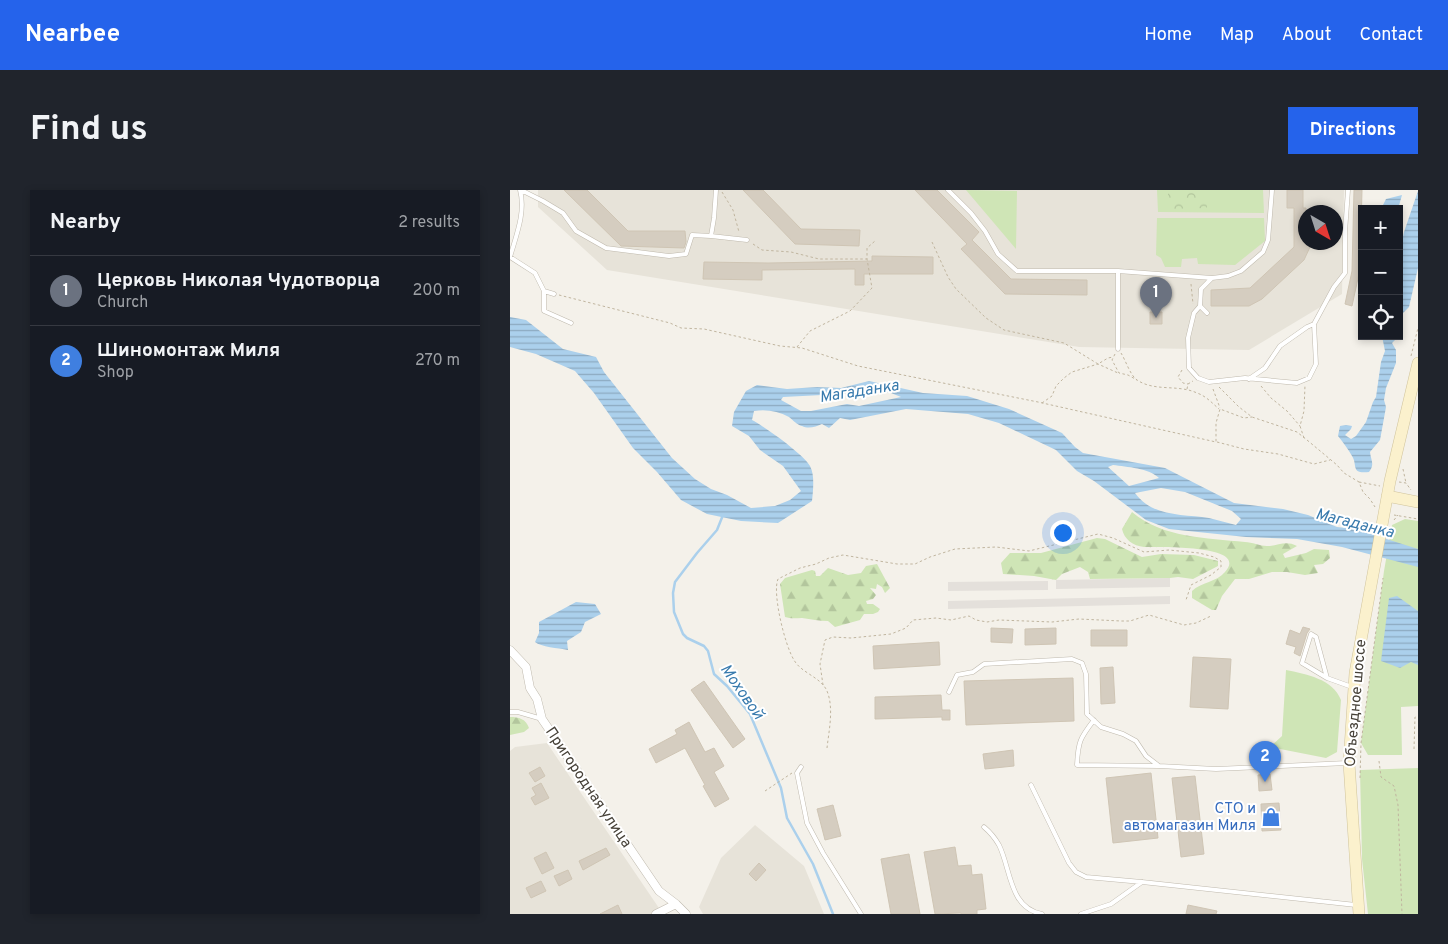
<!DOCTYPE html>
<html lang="en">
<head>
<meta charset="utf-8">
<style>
	body { margin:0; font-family:Overpass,sans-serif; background:#20242c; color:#f1f3f6 }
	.controls { position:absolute; right:15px; top:15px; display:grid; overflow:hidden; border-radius:0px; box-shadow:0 2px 8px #0003 }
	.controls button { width:45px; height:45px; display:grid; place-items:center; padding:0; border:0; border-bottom:1px solid #363941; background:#171b24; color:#f1f3f6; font:25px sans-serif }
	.compass { position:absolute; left:788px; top:15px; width:45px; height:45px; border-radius:50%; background:#171b24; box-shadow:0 2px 8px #0003; rotate:141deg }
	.you { position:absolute; left:552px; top:342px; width:18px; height:18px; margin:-12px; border:4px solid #fff; border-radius:50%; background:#1a73e8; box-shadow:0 0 0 8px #1a73e833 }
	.badge { display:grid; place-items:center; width:32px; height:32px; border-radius:50%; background:#2563eb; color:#fff; font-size:16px; font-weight:700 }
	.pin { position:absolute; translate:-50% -41px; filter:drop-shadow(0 1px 2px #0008) }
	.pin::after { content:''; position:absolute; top:26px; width:18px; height:15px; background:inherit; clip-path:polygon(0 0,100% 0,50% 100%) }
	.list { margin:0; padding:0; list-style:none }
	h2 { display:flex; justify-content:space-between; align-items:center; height:65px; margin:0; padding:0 20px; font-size:21px }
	h2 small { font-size:16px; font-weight:400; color:#9ea1a6 }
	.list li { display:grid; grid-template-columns:32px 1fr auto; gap:15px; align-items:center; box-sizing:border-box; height:70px; padding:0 20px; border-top:1px solid #363941 }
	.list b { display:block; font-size:19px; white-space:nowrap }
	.list p { margin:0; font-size:16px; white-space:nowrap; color:#9ea1a6 }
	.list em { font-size:16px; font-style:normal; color:#9ea1a6 }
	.icon { flex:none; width:28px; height:28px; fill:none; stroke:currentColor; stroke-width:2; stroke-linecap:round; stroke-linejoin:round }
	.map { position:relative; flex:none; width:908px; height:724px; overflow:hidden; border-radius:0px }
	header { display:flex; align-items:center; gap:30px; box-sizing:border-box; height:70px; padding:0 25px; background:#2563eb; color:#fff }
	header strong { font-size:24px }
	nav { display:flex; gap:28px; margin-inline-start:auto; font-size:18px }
	.intro { display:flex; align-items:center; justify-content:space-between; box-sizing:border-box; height:120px; padding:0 30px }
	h1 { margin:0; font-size:35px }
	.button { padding:12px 22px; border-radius:0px; background:#2563eb; color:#fff; font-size:18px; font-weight:700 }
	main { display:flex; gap:30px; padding:0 30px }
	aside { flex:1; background:#171b24; border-radius:0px; box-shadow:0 2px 8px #0003 }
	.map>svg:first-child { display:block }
</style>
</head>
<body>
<header>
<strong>Nearbee</strong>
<nav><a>Home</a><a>Map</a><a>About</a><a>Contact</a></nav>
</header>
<div class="intro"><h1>Find us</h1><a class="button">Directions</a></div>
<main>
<aside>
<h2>Nearby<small>2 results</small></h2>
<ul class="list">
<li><span class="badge" style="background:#6b7280">1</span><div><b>Церковь Николая Чудотворца</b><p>Church</p></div><em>200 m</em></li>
<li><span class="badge" style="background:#3f7fe0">2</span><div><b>Шиномонтаж Миля</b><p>Shop</p></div><em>270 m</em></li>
</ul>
</aside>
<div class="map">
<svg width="908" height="724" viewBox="0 0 908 724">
	<defs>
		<pattern id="forest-firs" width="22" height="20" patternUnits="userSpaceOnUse" patternTransform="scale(1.25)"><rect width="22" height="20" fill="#cfe5b6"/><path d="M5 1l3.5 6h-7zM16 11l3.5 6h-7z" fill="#b3c69d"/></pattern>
		<pattern id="park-crowns" width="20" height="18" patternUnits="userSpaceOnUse" patternTransform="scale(1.25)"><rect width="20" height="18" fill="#cfe5b6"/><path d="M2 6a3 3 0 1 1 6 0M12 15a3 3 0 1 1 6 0" fill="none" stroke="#b3c69d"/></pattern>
		<pattern id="water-rules" width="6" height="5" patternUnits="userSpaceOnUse" patternTransform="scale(1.25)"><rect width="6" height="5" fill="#abd0ec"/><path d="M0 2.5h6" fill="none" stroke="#8daac0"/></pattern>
	</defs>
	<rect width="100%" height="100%" fill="#f4f1ea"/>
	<path fill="#e7e3d9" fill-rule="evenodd" d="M28,0H834L832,104L739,160L569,157L97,80L28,17ZM796,22H826V52H796Z
		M37,553L153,724H0V561L5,557Z
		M245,635L294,676L314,724H193L189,717L211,668Z"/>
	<path fill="#e4e0db" d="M660,388V397L546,399V390Z
		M538,391V400L438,401V392Z
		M660,406V414L438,419V411Z"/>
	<path fill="#cfe5b6" d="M456,0L507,1L506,59Z
		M647,0H753L754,23L648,22Z
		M647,28H754L755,51L725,75L688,74L687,68L672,69L671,77H655L651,68L646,65Z
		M895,329L908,331V516L891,517L892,565H858L851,553L874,381L882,335Z
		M776,480C796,484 823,489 831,510L827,562L816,568L760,557L772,546Z
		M908,578V724H858L852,669L850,580Z"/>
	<path fill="url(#forest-firs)" d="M622,322C652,348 697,348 735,352C742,352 750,356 757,356C769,356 775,350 787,356L773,364L775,368L796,363L804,359L819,360L820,368L813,374L804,375L808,383L795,385L777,382H762L739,389H725L712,406L706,420H702L682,408V401C691,392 707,392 715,382C741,353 643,358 634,357C623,356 614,349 612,339Z
		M587,348L595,349L632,367L651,364L684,365L708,371V376L683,389L668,387L660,388L580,389L578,382L570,377L552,384L546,390L524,386L493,384L491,373L500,363H531Z
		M367,374L380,398L375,403L372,397L367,394L366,399L360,398L366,405L363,409L356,411L357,414H363L370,419L368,422L363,424H354L350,430L325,437L318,431C309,431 301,429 292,428C286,428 281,429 275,427L270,394L275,388L302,380L305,381L306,386H310L318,378L338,385L351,383L356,376Z
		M0,527C9,527 16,529 19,538L14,542L0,545Z"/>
	<path fill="url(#park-crowns)" d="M658,0H697V18L662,19L658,14Z"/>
	<path fill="url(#water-rules)" fill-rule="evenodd" d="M908,1V78L899,117L893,123L889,146V66L894,42Z
		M892,5L888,19H871L876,9Z
		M0,127L16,130L53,159L86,167L94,182L162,268L185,289L201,299L217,305L241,318L265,316L280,310L291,301L273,276L250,260L239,246L222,236L224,222L236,201L247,195L277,199L307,197L331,198L359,191L413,203L457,206L499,219L552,243L565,257L573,263L655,278L724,313L773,319L798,325L827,337L845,339L908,359V377L832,357L787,349L736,347L659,339L636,330L584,291L567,281L546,260L489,233L458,224L396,219L340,230L330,228L319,238L312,234C306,237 298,239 292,236C287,235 283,230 279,227C268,221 256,219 244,221L242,230C255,237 293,264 300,276C305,285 303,301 302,311L268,333L231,331L197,324L171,310L147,282L123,258L84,203L65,181L26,164L0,157ZM360,198L381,203L391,207L349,216L337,214L301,221H291L271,210L273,207L332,204ZM603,275C617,277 639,278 649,288L619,296L598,277ZM651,298L675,302L722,321L731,329L726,335C717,333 708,330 699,328C673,324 642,327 625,303Z
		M872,146H889L882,153L886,160V173L876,198L874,210L876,217L870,250L860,262C861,271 865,274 859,282C840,284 848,275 842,266C838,259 833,252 828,246L830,236L836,235L842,236L841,239L835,245L841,249L846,246L856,232L863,212L866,207L871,172L875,161Z
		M887,406L908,421V475L901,472L890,478L871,471L879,408Z
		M66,412L85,414L91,424L75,432L71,442L57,451L58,460C48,458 31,457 25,452L29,443V432Z"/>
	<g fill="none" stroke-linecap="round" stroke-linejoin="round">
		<path stroke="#abd0ec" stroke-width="2.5" d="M213,325L207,340L187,363L165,392L163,403L164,422L173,444L177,448L194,456L198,461L204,484L217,496L240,524L271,598L277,628L303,674L323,724"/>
	</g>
	<path fill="#d5cdc0" stroke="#cfc5b4" d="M54,0H77L118,41H175L176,52L174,58L111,56Z
		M233,0H253L291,39L350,40L349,56L285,54Z
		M405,0H427L469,42L462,50L501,89L577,90V105L495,104L451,59L457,54Z
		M777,0H793V18H796V52H800V57L794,70L752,109L739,116H701V100L740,98L784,57V18H777Z
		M844,0H852L850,79L842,116L835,114L842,81Z
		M362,66L423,67V84H354V95H345V79L252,80V90L193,89L194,72L259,73L362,71Z
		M640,122H652V134H640Z
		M793,437L800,439L797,443L790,466L784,463L786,457L776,454L780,440L790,444Z
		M481,438L503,439L502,453L481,452Z
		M546,438V454L515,455V439Z
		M581,440H617V456H581Z
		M429,452L430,475L364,479L363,456Z
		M683,467L721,469L718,519L680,517Z
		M603,477L605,513L591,514L590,478Z
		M563,488L564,531L456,535L454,491Z
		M194,491L235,549L223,558L181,500Z
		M431,505L432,520H440V530H432V527L365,529V507Z
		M179,532L195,562L204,558L214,576L204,582L219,609L205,617L193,596L195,595L175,558L146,573L139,559L167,544L165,540Z
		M503,560L504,576L475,579L473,564Z
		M30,577L35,586L25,592L19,583Z
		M641,583L648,648L603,653L596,588Z
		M760,584L762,600L749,601L748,585Z
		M685,586L694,664L671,667L662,588Z
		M31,593L39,608L25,615L21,608L26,605L22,598Z
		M769,613L771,640L752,641L751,614Z
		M323,615L331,646L315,650L307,619Z
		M445,657L448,676L461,675L462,685L472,684L476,719L467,720V724H451V723L425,724L414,662Z
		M96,658L100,665L73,680L69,671Z
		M36,662L44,678L32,684L24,668Z
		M399,664L410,724H381L371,669Z
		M249,673L256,680L246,691L239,684Z
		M58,680L62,689L49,696L44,686Z
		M31,691L36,701L21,708L16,698Z
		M108,715L112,724H90Z
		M678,715L707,721L706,724H676Z"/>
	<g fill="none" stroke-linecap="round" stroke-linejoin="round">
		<g stroke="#bfb9ad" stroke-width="5">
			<path id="lane" d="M10,0C16,22 6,46 0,67L25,83L34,101L44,104
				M11,0L33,11L53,23L66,41L96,58L159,66L176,64L182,45L201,46
				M206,0L204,28L201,46L237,50
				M438,0L461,23L475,41L488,64L507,81H608L702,88
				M608,81V159
				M34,101V121L61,133
				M690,116L684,123L678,148L679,178L688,188L699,192L735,188L787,193L799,188L806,174L804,134L824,97L835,83V42L838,0
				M697,123L690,116L691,99L702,88L718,86L731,81L753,62L758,50L762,0
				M739,189L755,178L770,156L797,137L804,134
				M817,488L792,473L801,444L806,447L817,488L842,497
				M439,502L447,485L463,482L474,474L562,469L572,473L576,484L577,524L591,537L613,544L626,551L636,566L649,576L706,579L837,573
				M0,522H8L32,529
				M584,530C570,548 568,552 567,575L649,576
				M291,577L287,583L297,633L313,663L351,724
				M521,595L559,673L566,682L576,687L632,692L846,715
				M474,637C480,642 485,648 489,655C501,679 499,718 532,724
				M571,724L601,714L632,692"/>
		</g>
		<g stroke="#bfb9ad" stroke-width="9">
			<path id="street" d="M0,460L16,477L20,498L27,509L32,529L149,701L166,714L176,724
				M146,724L166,714"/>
		</g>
		<g stroke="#d0c49d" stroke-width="12">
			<path id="secondary" d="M877,306L908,312
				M849,724L839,573L845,483L880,291L908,173"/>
		</g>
		<path stroke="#c0b59f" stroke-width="1" stroke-dasharray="2.5 2.5" stroke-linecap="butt" d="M212,2L223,20L229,42
			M422,52L438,87L446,99L476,128L494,140L554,153L588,174L598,168L603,167
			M243,54L252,60L281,62L309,69H357
			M681,94L683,114
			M49,105L160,133L171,138L194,139L270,156L292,158L348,176L528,212L706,252V233L710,219L734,228L742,227
			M646,118L647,89
			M287,157L300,141L340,121L362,98L357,69V58L365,51
			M611,163C616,171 620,185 627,190C645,202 668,194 687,203C696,206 702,213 709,219
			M605,164L602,170L609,183L618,185L627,190
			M901,166L908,138
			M672,180L668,187L673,193L678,194
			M751,196L761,208L777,221L790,236
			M709,197L729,217L742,227L787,242L797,250L827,275L834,283L849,292L853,302L860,309L865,317
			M677,199L678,194L683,191
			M703,199L710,218
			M532,213L542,206L546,196L554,188L562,182L588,174L608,183
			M794,248L790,236L794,221L795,195
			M707,252L734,259L768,264L804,274L820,270
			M893,279L896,293
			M849,292L870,296
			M889,292L896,293L901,300
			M884,325L908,329
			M884,330L888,325
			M313,495L310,474L315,450L323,447L341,448L381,444L396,438L403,430L426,428L441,430L459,426L466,430L477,432L489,430L542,432L569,429L611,431H620L639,425L674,435L686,433L701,426
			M317,558C319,540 324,518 317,501C311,487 291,483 284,470C275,456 262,403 268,389L290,378L306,374L319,368L333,365L387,374H405L420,367L445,359L486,357L519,361L588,344L603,348L634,362L659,360L689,363L704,367L711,371V377L701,385L681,395L676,410
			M904,559L905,527H908
			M869,571L871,587L884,596L888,615L892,724
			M850,588L851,553L873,388
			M255,601L282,583"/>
		<use href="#lane" stroke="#fff" stroke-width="4"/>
		<use href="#street" stroke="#fff" stroke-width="8"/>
		<use href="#secondary" stroke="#fbf1cd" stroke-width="11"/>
	</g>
	<defs>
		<g id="shop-bare" transform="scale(1.5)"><path d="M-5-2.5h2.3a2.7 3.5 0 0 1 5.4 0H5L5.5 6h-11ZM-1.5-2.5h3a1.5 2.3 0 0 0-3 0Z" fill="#3f7fe0" stroke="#fff" stroke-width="2.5" paint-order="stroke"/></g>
	</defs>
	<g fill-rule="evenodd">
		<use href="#shop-bare" x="761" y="627"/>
	</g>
	<g text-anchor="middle" stroke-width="4" stroke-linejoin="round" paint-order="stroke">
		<g font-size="15" fill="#474239" stroke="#fff">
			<text transform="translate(845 513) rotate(-85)" y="5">Объездное шоссе</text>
			<text transform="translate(79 597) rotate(56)" y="5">Пригородная улица</text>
		</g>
		<g font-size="15" fill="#366cbe" stroke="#fff" text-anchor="end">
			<text x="746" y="623">СТО и<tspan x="746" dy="17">автомагазин Миля</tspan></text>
		</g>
		<g font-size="16" font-style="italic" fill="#387aad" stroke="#fff">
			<text transform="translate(349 200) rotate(-9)" y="6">Магаданка</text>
			<text transform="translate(845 332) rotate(14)" y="6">Магаданка</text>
			<text transform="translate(233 501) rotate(55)" y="6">Моховой</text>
		</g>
	</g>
</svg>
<div class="controls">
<button>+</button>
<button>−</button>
<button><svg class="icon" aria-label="locate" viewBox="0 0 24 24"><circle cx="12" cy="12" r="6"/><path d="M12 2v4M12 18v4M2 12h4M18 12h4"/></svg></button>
</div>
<svg class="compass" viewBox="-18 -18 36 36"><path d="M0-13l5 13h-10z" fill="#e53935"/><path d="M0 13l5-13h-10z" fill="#9ea1a6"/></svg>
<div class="you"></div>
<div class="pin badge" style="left:646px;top:128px;background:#6b7280">1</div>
<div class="pin badge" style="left:755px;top:592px;background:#3f7fe0">2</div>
</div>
</main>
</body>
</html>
